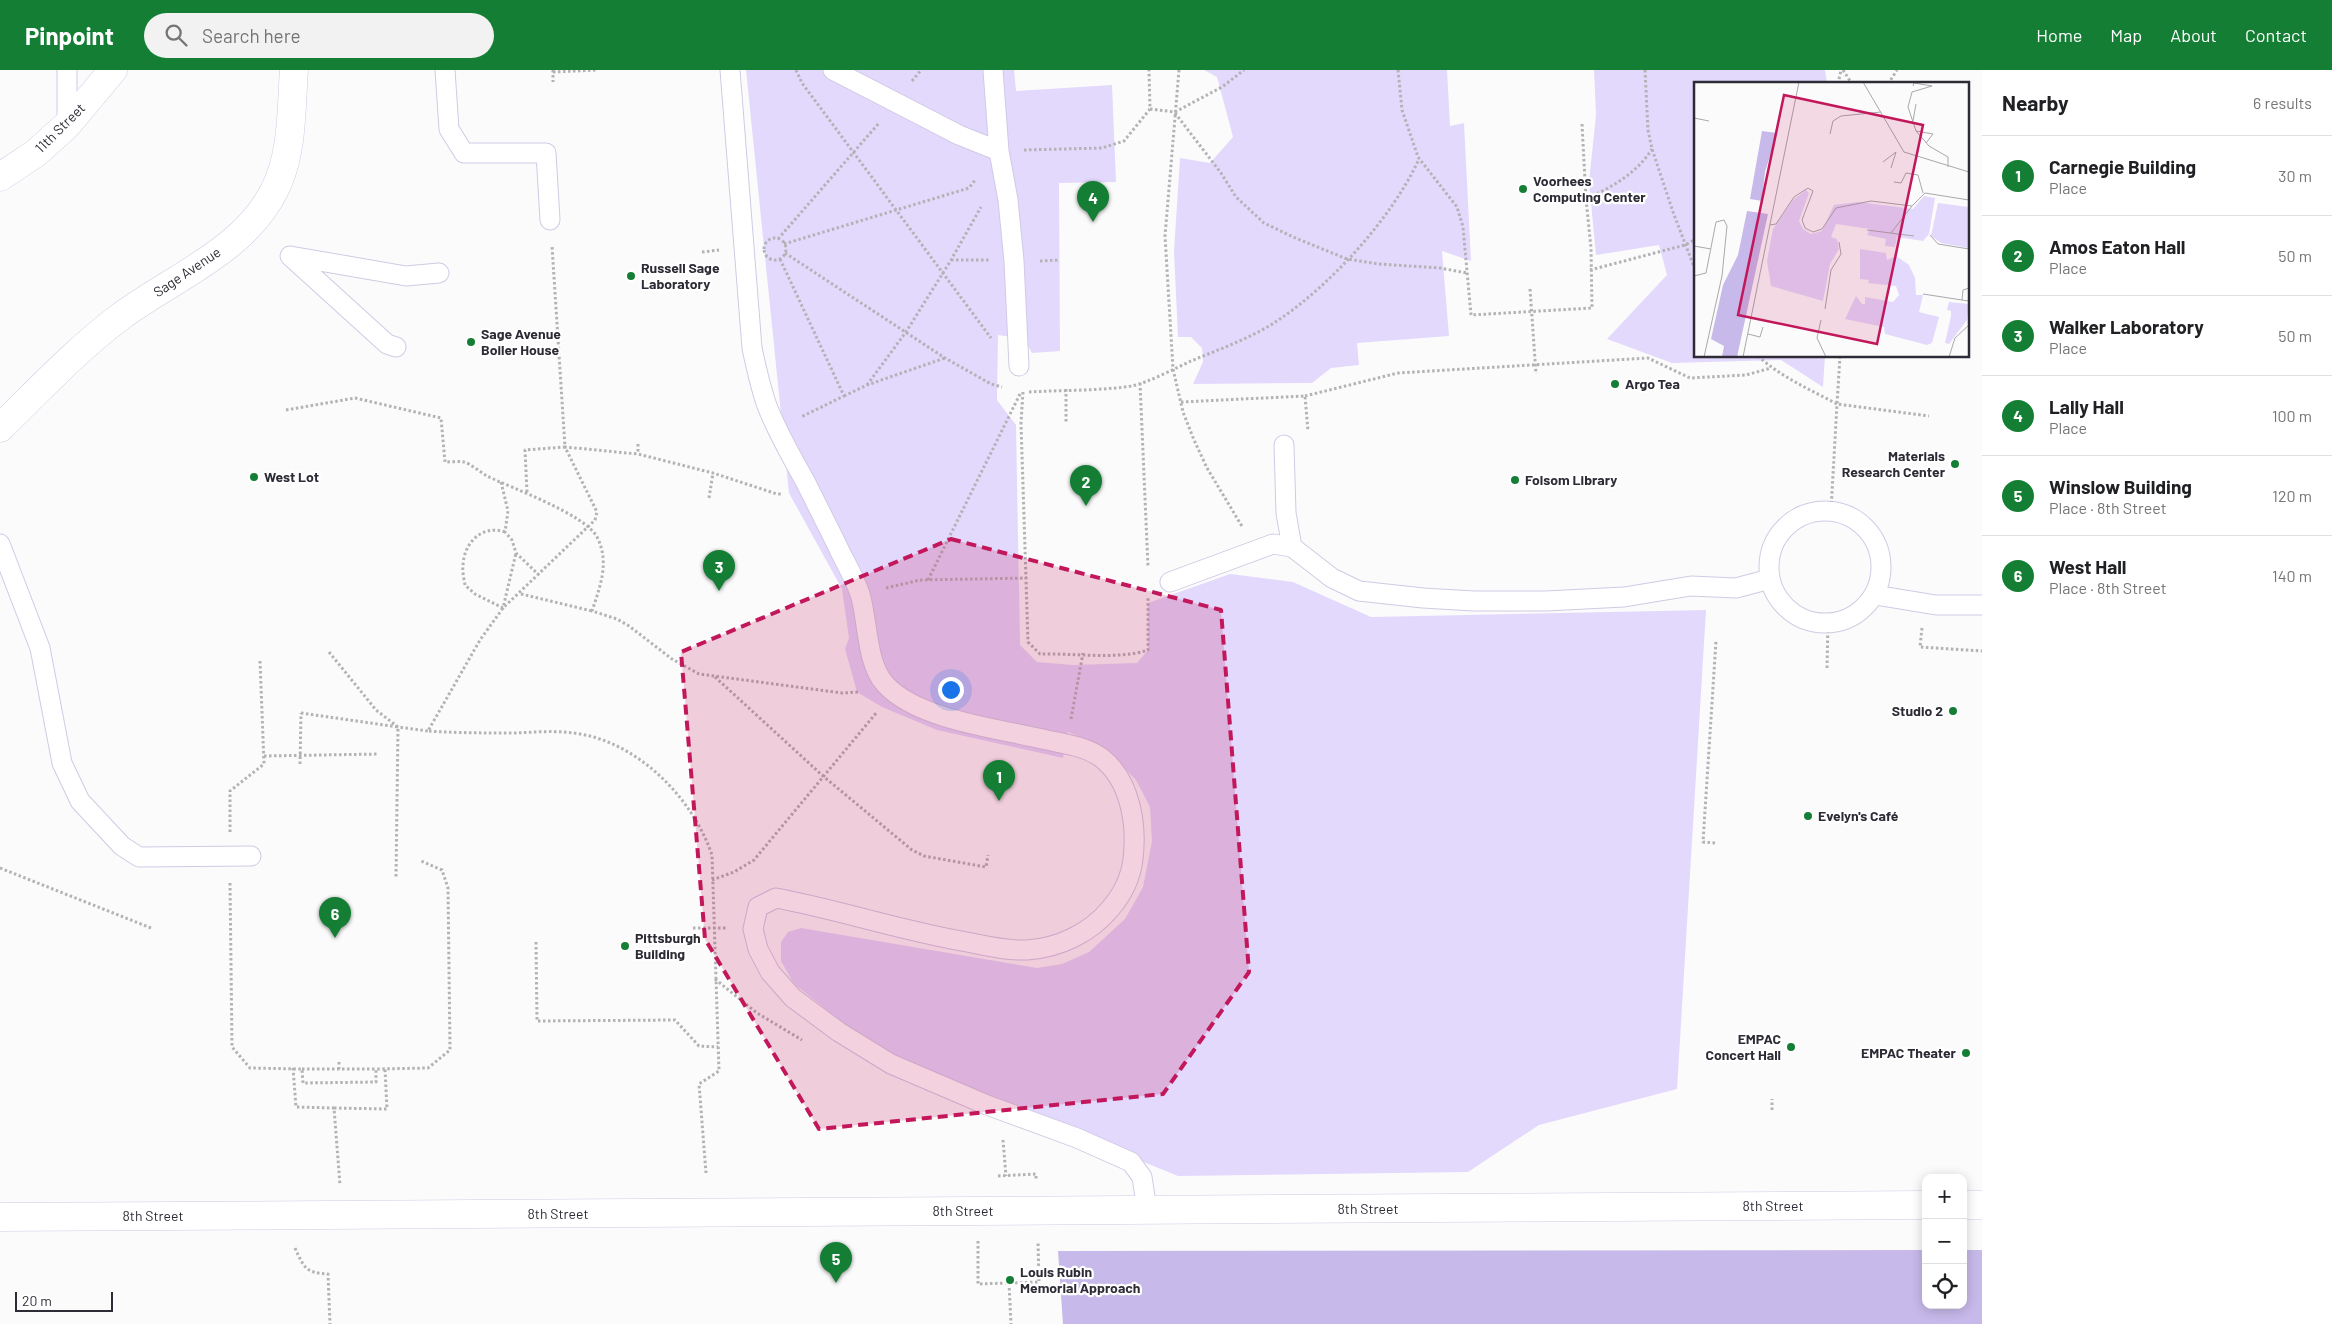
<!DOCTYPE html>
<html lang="en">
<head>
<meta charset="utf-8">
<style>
	body { margin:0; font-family:Barlow,sans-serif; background:#f2f2f2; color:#202124 }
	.controls { position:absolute; right:15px; bottom:15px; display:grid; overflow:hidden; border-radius:10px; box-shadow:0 2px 12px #0003 }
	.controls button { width:45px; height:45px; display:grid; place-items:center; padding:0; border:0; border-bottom:1px solid #e0e0e0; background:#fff; color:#202124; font:25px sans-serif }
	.scale { position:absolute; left:15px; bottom:12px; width:98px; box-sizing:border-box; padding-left:5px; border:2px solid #2d2b35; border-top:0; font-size:14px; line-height:18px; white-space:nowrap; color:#2d2b35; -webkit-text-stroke:4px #fff; paint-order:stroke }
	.you { position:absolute; left:950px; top:619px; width:18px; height:18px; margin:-12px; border:4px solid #fff; border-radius:50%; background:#1a73e8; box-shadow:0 0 0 8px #1a73e833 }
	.badge { display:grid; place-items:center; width:32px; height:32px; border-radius:50%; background:#147f34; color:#fff; font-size:16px; font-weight:700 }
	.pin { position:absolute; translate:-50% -41px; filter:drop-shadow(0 1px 2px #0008) }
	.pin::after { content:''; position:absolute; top:26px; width:18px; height:15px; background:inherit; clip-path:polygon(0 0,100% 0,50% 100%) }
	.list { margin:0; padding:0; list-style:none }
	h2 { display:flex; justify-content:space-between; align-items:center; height:65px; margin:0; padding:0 20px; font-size:21px }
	h2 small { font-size:16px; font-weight:400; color:#757577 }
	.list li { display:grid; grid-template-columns:32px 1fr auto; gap:15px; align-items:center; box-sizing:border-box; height:80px; padding:0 20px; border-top:1px solid #e0e0e0 }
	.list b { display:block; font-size:19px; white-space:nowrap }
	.list p { margin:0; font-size:16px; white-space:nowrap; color:#757577 }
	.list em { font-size:16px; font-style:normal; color:#757577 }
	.icon { flex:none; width:28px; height:28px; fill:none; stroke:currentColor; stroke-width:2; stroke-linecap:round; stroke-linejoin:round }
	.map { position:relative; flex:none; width:1982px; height:1254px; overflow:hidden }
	header { display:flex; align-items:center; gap:30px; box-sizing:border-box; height:70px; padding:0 25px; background:#147f34; color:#fff }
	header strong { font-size:24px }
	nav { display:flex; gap:28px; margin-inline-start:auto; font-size:18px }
	.search { width:350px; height:45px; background:#f2f2f2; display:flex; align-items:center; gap:12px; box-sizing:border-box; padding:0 18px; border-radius:28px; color:#757577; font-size:19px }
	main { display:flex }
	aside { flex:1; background:#fff }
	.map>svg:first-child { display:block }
</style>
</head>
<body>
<header>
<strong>Pinpoint</strong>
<div class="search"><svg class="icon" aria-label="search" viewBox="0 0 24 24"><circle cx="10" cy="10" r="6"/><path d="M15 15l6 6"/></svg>Search here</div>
<nav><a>Home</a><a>Map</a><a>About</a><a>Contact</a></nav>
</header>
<main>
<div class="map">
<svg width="1982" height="1254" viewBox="0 0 1982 1254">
	<rect width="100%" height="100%" fill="#fbfbfb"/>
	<path fill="#e3d9fd" d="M746,0H1014L1016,21L1112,15L1116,112L1059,113L1060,281L1032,283L1024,269L998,265L997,330L1016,355L1020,575L1037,592L1073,595L1137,593L1148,580V533L1230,504L1293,512L1371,547L1706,540L1677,1019L1539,1055L1468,1102L1178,1106L888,988L794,914L781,891V872L788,862L801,858L1037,898L1062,894L1089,882L1125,849L1143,817L1152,771L1150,737L1136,710L1105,678L1068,662L1063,688L937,660L882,637L857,622L845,579L849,568L842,519L789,423Z
		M1204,0H1447L1450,56L1464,53L1471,191L1442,181L1449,266L1357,273L1359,295L1331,298L1312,313L1193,314L1203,292L1202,278L1191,267H1178L1174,181L1180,88L1210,93L1233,67L1217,7Z
		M1594,0H1825L1827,14H1696V286H1825L1823,317L1781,290L1672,293L1607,269L1667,205L1659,175L1596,185L1589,112L1596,45Z"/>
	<path fill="#c7b9ea" d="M1926,1180V1235H1963V1180H1982V1254H1063L1058,1181Z"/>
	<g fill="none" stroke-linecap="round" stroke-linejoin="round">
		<g stroke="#d1cae4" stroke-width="21">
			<path id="service" d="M67,0V55
				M445,0L449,59L464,83H546L550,150
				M730,0L752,278C756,297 760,315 766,333C776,361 792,387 806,413C816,433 826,453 836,473C843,489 854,506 860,524C868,550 866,593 885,614C917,650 1001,659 1047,670C1066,674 1089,677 1104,690C1131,713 1137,756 1133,789C1131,807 1122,825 1110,839C1090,863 1059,878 1027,880C1007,881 987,876 967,872C902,861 840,840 776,828L758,837L753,859L758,879L770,902L793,928L839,962L891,994L987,1035L1077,1068L1131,1092L1142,1107L1147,1140
				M833,0L959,65L999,81
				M993,0L999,81L1008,130L1014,191L1019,296
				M396,277L387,274L290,186L406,206L439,203
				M1284,375L1286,443L1292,477
				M1769 497a56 56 0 1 1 112 0a56 56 0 1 1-112 0Z
				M0,474L40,578L62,693L80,731L122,776L139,787L251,786
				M1170,512L1273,474L1292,477L1332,508L1359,521L1423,528L1474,531H1546L1624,527L1691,516L1736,518L1770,509
				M1875,525L1936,535H1982"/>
		</g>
		<g stroke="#d1cae4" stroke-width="29">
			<path id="minor" d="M0,107L36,83L67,55L113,0"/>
		</g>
		<g stroke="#d1cae4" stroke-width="29">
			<path id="tertiary" d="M0,358C39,320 76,280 120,247C172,208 245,181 275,119C293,83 291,39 294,0
				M1963,1135H1982
				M0,1147L1926,1135"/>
		</g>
		<path stroke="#b3b2b5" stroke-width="3" stroke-dasharray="2.5 2.5" stroke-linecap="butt" d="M553,0V12
			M796,0L802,13L991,268
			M1179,0L1165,166L1173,299L1183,342L1194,370L1207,398L1243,458
			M1398,0L1402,40L1418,87L1457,137L1463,157L1471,245L1592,238L1591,178L1586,129C1612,117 1636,104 1652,79
			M1645,0L1648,60L1652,79L1673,142L1696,202
			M1843,0L1852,14
			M553,2L598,0
			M912,11L921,0
			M1838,14L1841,0
			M1888,14L1897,0
			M1150,39L1175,42L1222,17L1244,0
			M1175,43L1221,103L1236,127L1264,153L1293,167L1347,189L1379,194L1440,198L1467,203
			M1582,54L1586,129
			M1024,80L1102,78L1124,71L1150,39L1149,0
			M764 179a11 11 0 1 1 22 0a11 11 0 1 1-22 0Z
			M778,169L879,53
			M784,174L969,118L976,109
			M702,182L719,180
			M785,183L945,288L991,314L1002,317
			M780,189L844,326L801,347
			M951,190H989
			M1040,191L1060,190
			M1590,200L1685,175L1696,169
			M1530,219L1536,304
			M1758,286C1781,307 1809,319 1837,334L1831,440
			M1840,286L1837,334L1929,346
			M1140,313L1148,497
			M867,315L906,262L951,190L981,137
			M1066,319V353
			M1023,322L1021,353L1028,572L1040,584C1072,583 1119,590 1148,580V528
			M1029,322C1063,320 1098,321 1132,316C1147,313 1176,298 1191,291C1220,279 1251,268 1277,251C1331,215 1392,148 1419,89
			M844,326L867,315L945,288
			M1305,326L1398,303L1648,288L1690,308L1746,305L1771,298
			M1181,332L1305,326L1308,361
			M286,340L355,328L441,348L445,392C451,392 458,391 464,392C471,394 480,402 487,406C511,418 585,444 597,467C610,492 600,517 592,541L617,549L629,556L672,589L699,604L842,623L858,622
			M638,374V384
			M501,412L508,441L505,462L512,470L516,483L539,505
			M527,422L525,380L565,377L552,176
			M709,428L713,403
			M505,462C482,454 464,473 463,495C462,501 464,509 465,515L475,524L503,538L516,483
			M928,510L1021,322
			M886,518L920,510L1027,508
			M521,524L592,541
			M1922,558L1920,577L1982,581
			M329,582L376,640L398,657L428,661
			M1827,598L1828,554
			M715,607L823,706L912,780L924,786L986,797L988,785
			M301,643L398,657L396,807
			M1071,649L1083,583
			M264,686L379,684
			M230,762V721L264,694L260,591
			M1715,773L1703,772L1716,571
			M0,798L151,858
			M712,810L734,802L754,790L877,642
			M230,813L232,977L250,998L302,999L303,1013L376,1012V999L428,998L450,980L448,818L442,800L421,791
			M693,858H727
			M536,872L537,951L675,950L699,976L718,977
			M715,909L757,943L802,970
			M339,992V999
			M293,998L296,1037L334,1038L340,1115
			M302,999H376
			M334,1038L387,1039L385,999
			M1772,1040V1029
			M1003,1070L1006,1106
			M706,1103L699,1014L719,1001L712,785C693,729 640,674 580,664C559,660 537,662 516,663C486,663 457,663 428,661L480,570L503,538L595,450L597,442L565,377L638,384L713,403L777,424H783
			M998,1106L1036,1104V1111
			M978,1171V1214L1039,1212L1038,1172
			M295,1178C304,1198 306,1203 328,1204L330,1254
			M1009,1213L1011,1254"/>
		<use href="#service" stroke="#fff" stroke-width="19"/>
		<use href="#minor" stroke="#fff" stroke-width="28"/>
		<use href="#tertiary" stroke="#fff" stroke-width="28"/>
		<path stroke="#b3b2b5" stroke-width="3" stroke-dasharray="2.5 2.5" stroke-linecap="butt" d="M300,694L301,643"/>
	</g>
	<path fill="#c2185b" fill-opacity="0.2" stroke="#c2185b" stroke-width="4" stroke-dasharray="10 6" stroke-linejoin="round" d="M951,469L1221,540L1249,902L1163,1024L819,1059L705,869L681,582Z"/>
	<g fill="#147f34" stroke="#fff" stroke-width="2">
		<circle cx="1523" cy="119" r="5"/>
		<circle cx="631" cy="206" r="5"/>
		<circle cx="471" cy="272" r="5"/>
		<circle cx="1615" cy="314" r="5"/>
		<circle cx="1955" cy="394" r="5"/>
		<circle cx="254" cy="407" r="5"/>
		<circle cx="1515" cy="410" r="5"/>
		<circle cx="1953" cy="641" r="5"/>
		<circle cx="1808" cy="746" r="5"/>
		<circle cx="625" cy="876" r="5"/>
		<circle cx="1791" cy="977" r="5"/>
		<circle cx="1966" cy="983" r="5"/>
		<circle cx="1010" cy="1210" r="5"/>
	</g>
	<g text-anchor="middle" stroke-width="4.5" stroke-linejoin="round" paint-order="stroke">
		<g font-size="14" fill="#2d2b35" stroke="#fff">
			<text transform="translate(60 58) rotate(-45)" y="5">11th Street</text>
			<text transform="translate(187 202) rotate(-34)" y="5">Sage Avenue</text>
			<text x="1773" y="1141">8th Street</text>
			<text x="1368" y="1144">8th Street</text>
			<text x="963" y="1146">8th Street</text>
			<text x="558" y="1149">8th Street</text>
			<text x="153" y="1151">8th Street</text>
		</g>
		<g font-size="14" font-weight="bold" fill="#2d2b35" stroke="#fff" text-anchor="start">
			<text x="1533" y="116">Voorhees<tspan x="1533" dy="16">Computing Center</tspan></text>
			<text x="641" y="203">Russell Sage<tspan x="641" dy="16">Laboratory</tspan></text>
			<text x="481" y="269">Sage Avenue<tspan x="481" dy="16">Boiler House</tspan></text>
			<text x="1625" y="319">Argo Tea</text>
			<text x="1945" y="391" text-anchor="end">Materials<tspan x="1945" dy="16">Research Center</tspan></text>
			<text x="264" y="412">West Lot</text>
			<text x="1525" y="415">Folsom Library</text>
			<text x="1943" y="646" text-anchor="end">Studio 2</text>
			<text x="1818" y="751">Evelyn's Café</text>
			<text x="635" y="873">Pittsburgh<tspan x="635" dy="16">Building</tspan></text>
			<text x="1781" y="974" text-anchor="end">EMPAC<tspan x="1781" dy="16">Concert Hall</tspan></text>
			<text x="1956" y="988" text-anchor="end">EMPAC Theater</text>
			<text x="1020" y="1207">Louis Rubin<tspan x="1020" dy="16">Memorial Approach</tspan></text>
		</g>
	</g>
	<g transform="translate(1694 12)">
		<rect width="275" height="275" fill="#fbfbfb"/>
		<path d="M112,108L115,111L105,139L109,147L117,152L128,149L140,123L164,120L219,127L230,114L241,116L235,152L229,159L203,155L201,165L191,164L192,157L173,153L176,147L142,142L137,155L143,157L145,167L136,182L129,219L77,204L73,179L79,147L99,118ZM244,121L275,125V166L247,161L237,154ZM166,167L192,171L193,178L202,174L215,183L221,196L222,213H229L225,230L245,235L238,261L233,263L191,252L190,245L151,237L162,214L168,222H171V215L199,220L205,213L202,204L174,201L175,198L166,197ZM255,220L275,222L273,238L255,262L251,261L257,234V229L253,228Z" fill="#e3d9fd"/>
		<path d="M68,49L83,51L71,90L68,119L56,117ZM53,129L74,132L43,275H28L30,264L17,257L29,203L44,173Z" fill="#c7b9ea"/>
		<path fill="none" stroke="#a9a8ac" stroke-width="1" d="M169,0L210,70L275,90M219,4L220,1L238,4M238,4L218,10L214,25L222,49L235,64L254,75V85M0,36L15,39M219,39L222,22M222,49L239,52L232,61M136,52L139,39L147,34L187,30M189,80L202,70L197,86M200,100L207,101L212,91L224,93L229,111M76,143L82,142L100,115L114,106L119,109L108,138L111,146L119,150L128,147L142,126L177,119L218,124L231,111L275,118M173,148L220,154M197,151L218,124M236,153L244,162L275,167M0,164L17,167M0,194L12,191L22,140L30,138L33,144L28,194L10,275M275,206L269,208L268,218L275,219M229,212L268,218M131,227L137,188L147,172L145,160M127,238L123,256L132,275M54,252L66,255L69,245M49,275L105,0M255,275L261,256L275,243"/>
		<path fill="#c2185b" fill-opacity="0.15" stroke="#c2185b" stroke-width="2.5" d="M90,13L229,43L183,262L44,233Z"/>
		<rect width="275" height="275" fill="none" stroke="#2d2b35" stroke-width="2.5"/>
	</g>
</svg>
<div class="controls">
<button>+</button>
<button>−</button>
<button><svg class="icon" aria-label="locate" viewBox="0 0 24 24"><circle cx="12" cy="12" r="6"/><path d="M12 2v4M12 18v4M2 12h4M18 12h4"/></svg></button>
</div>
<div class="scale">20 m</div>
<div class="you"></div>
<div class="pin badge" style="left:999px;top:731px">1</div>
<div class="pin badge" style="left:1086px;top:436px">2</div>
<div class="pin badge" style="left:719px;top:521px">3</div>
<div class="pin badge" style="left:1093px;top:152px">4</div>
<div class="pin badge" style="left:836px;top:1213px">5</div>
<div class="pin badge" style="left:335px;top:868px">6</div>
</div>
<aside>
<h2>Nearby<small>6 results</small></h2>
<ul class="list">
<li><span class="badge">1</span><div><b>Carnegie Building</b><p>Place</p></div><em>30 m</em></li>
<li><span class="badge">2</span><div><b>Amos Eaton Hall</b><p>Place</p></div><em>50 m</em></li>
<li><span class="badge">3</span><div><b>Walker Laboratory</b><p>Place</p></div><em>50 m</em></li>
<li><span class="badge">4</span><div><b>Lally Hall</b><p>Place</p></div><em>100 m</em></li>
<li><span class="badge">5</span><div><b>Winslow Building</b><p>Place · 8th Street</p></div><em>120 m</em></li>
<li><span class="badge">6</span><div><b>West Hall</b><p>Place · 8th Street</p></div><em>140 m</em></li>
</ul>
</aside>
</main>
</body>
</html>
